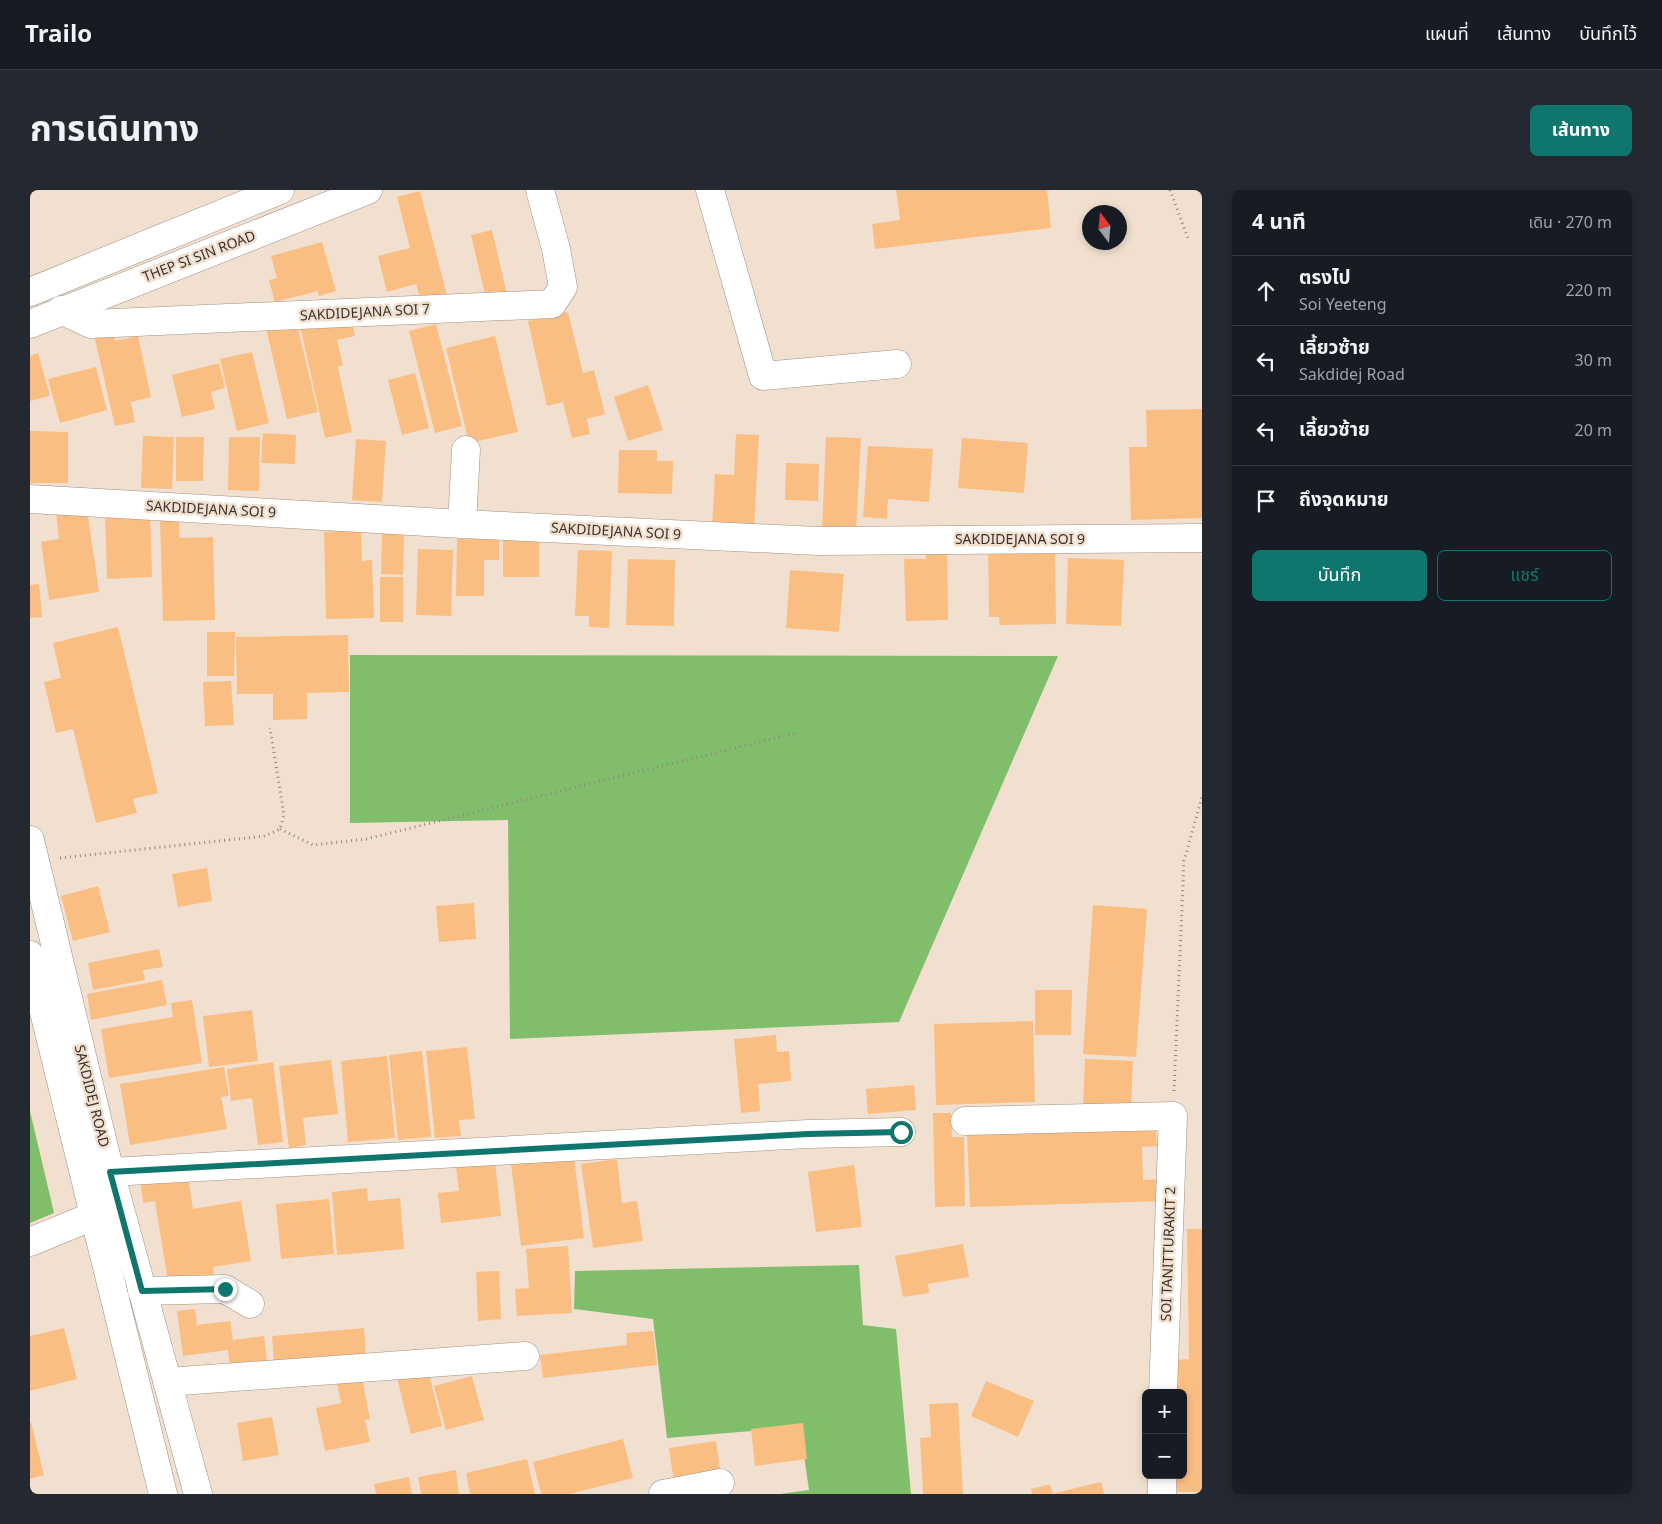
<!DOCTYPE html>
<html lang="th">
<head>
<meta charset="utf-8">
<style>
	body { margin:0; font-family:Georgia,"Noto Sans Thai",serif; background:#242831; color:#f1f3f6 }
	.controls { position:absolute; right:15px; bottom:15px; display:grid; overflow:hidden; border-radius:8px; box-shadow:0 2px 8px #0003 }
	.controls button { width:45px; height:45px; display:grid; place-items:center; padding:0; border:0; border-bottom:1px solid #363941; background:#171b24; color:#f1f3f6; font:25px sans-serif }
	.compass { position:absolute; left:1052px; top:15px; width:45px; height:45px; border-radius:50%; background:#171b24; box-shadow:0 2px 8px #0003; rotate:344deg }
	.stop { position:absolute; width:15px; height:15px; margin:-11px; border:4px solid #0f766e; border-radius:50%; background:#fff }
	.stop.end { background:#0f766e; border-color:#fff; box-shadow:0 1px 5px #0008 }
	.list { margin:0; padding:0; list-style:none }
	h2 { display:flex; justify-content:space-between; align-items:center; height:65px; margin:0; padding:0 20px; font-size:21px }
	h2 small { font-size:16px; font-weight:400; color:#9ea1a6 }
	.list li { display:grid; grid-template-columns:32px 1fr auto; gap:15px; align-items:center; box-sizing:border-box; height:70px; padding:0 20px; border-top:1px solid #363941 }
	.list b { display:block; font-size:19px; white-space:nowrap }
	.list p { margin:0; font-size:16px; white-space:nowrap; color:#9ea1a6 }
	.list em { font-size:16px; font-style:normal; color:#9ea1a6 }
	.actions { display:flex; gap:10px; padding:15px 20px }
	.actions a { flex:1; padding:11px 0; border:1px solid #0f766e; border-radius:8px; text-align:center; font-size:18px; color:#0f766e }
	.actions .main { background:#0f766e; color:#fff }
	.icon { flex:none; width:28px; height:28px; fill:none; stroke:currentColor; stroke-width:2; stroke-linecap:round; stroke-linejoin:round }
	.map { position:relative; flex:none; width:1172px; height:1304px; overflow:hidden; border-radius:8px }
	header { display:flex; align-items:center; gap:30px; box-sizing:border-box; height:70px; padding:0 25px; background:#171b24; border-bottom:1px solid #363941 }
	header strong { font-size:24px }
	nav { display:flex; gap:28px; margin-inline-start:auto; font-size:18px }
	.intro { display:flex; align-items:center; justify-content:space-between; box-sizing:border-box; height:120px; padding:0 30px }
	h1 { margin:0; font-size:35px }
	.button { padding:12px 22px; border-radius:8px; background:#0f766e; color:#fff; font-size:18px; font-weight:700 }
	main { display:flex; gap:30px; padding:0 30px }
	aside { flex:1; background:#171b24; border-radius:8px; box-shadow:0 2px 8px #0003 }
	.map>svg:first-child { display:block }
</style>
</head>
<body>
<header>
<strong>Trailo</strong>
<nav><a>แผนที่</a><a>เส้นทาง</a><a>บันทึกไว้</a></nav>
</header>
<div class="intro"><h1>การเดินทาง</h1><a class="button">เส้นทาง</a></div>
<main>
<div class="map">
<svg width="1172" height="1304" viewBox="0 0 1172 1304">
	<rect width="100%" height="100%" fill="#f1e0cf"/>
	<path fill="#80be6c" d="M320,465L1028,466L869,832L480,849L478,630L320,633Z
		M0,921L24,1023L0,1033Z
		M829,1075L833,1135L866,1139L881,1304H750L779,1300L770,1237L637,1248L623,1129L544,1119L545,1081Z"/>
	<path fill="#fbbe82" d="M866,0H1017L1021,38L845,59L842,34L870,30Z
		M390,1L417,105L391,111L386,94L357,102L348,66L380,58L367,7Z
		M462,40L477,104L456,109L441,45Z
		M292,52L306,101L289,106L288,101L245,112L239,90L247,88L241,66Z
		M538,122L553,183L564,180L575,224L557,229L560,244L542,248L533,212L517,216L498,131Z
		M320,125L325,146L307,150L313,175L308,177L322,242L295,248L270,136Z
		M266,131L288,222L257,229L236,138Z
		M406,134L432,236L405,243L379,141Z
		M83,141L85,151L108,146L121,207L101,212L105,232L85,236L64,145Z
		M465,146L488,242L439,253L416,158Z
		M222,162L239,233L207,241L190,169Z
		M8,163L20,206L0,211V166Z
		M189,173L195,198L181,202L185,219L152,227L142,185Z
		M66,177L77,220L30,233L18,189Z
		M385,183L399,238L372,245L358,190Z
		M618,195L633,240L598,251L584,207Z
		M1172,219V328L1101,330L1099,257H1117L1116,220Z
		M0,241L38,242V293H0Z
		M233,243L266,245L265,274L231,273Z
		M706,244L729,245L724,339L682,338L685,284L704,285Z
		M113,246L144,247L142,299L111,298Z
		M146,247H174L173,291H146Z
		M199,247H230L229,301L198,300Z
		M796,247L831,248L826,342L792,340Z
		M932,248L998,253L994,303L928,298Z
		M326,249L356,251L352,312L322,310Z
		M838,256L903,259L899,312L858,309L857,329L833,327Z
		M589,260H627V271H643L642,304L588,303Z
		M756,273L789,274L788,311L755,310Z
		M57,319L69,402L19,410L11,352L29,349L26,323Z
		M120,320L122,387L77,389L75,321Z
		M130,329H149V348L183,347L185,430L133,431Z
		M310,339H331L332,371L342,370L344,428L296,429L294,342L310,341Z
		M352,341H374L373,385L351,384Z
		M473,348H509V387H473Z
		M427,349H469V370H454V406H426Z
		M917,353L918,430L876,431L874,369H896V354Z
		M958,355H1010V363H1025L1026,434L970,435L969,427H959Z
		M388,359L423,360L421,426L386,425Z
		M548,360L582,361L579,438L559,437V426H545Z
		M1038,368L1094,370L1091,436L1036,434Z
		M598,369L645,370L644,436L596,435Z
		M760,380L814,384L809,442L756,438Z
		M350,387H373V432H350Z
		M9,394L12,427L0,428V395Z
		M88,437L128,603L103,609L107,623L66,633L43,539L26,543L14,492L31,488L23,453Z
		M177,442H205L204,486H177Z
		M318,445L319,502L277,503V529L243,530V504H207L206,447Z
		M201,491L204,535L175,536L173,492Z
		M177,678L182,711L148,717L142,684Z
		M68,696L80,742L43,751L31,706Z
		M444,713L446,749L409,752L406,716Z
		M1063,715L1117,719L1106,867L1053,864Z
		M129,759L133,777L113,780L115,790L63,800L58,773Z
		M132,790L137,815L61,830L57,804Z
		M1005,800H1042L1041,845H1005Z
		M162,810L172,873L79,888L71,839L143,827L141,813Z
		M222,820L228,871L179,877L173,826Z
		M1003,831L1005,912L906,915L904,834Z
		M746,845L747,862L759,861L761,891L728,894L730,921L711,923L704,849Z
		M437,857L445,929L429,930L431,946L405,948L396,861Z
		M392,861L401,947L368,950L359,865Z
		M357,866L365,948L318,952L311,871Z
		M1055,869L1103,871L1101,918L1053,916Z
		M301,870L308,924L273,928L276,955L259,958L249,876Z
		M243,872L253,952L228,955L222,908L201,911L197,879Z
		M194,877L199,906L191,907L197,939L100,955L90,894Z
		M884,895L886,920L838,924L836,899Z
		M903,923H921L922,947H934L935,1016L905,1017Z
		M1126,938L1127,956L1112,957L1113,990L1136,989V1011L940,1017L937,943Z
		M544,967L554,1048L491,1056L481,974Z
		M587,969L592,1013L607,1011L613,1051L563,1058L551,974Z
		M465,972L471,1026L411,1033L408,1003L429,1001L426,976Z
		M824,975L832,1037L786,1042L778,982Z
		M158,988L163,1019L211,1011L221,1071L183,1077L184,1085L138,1092L125,1011L113,1013L111,995Z
		M337,998L338,1011L370,1008L374,1059L307,1065L302,1002Z
		M299,1009L304,1064L251,1069L246,1014Z
		M1157,1039H1172V1302H1147V1285H1153V1203H1145V1170L1159,1169Z
		M933,1054L939,1087L898,1094L899,1103L873,1107L865,1066Z
		M538,1056L542,1123L487,1126L485,1099L499,1098L496,1059Z
		M469,1081L471,1129L448,1131L446,1082Z
		M165,1119L167,1135L200,1131L203,1150L234,1146L237,1172L200,1177L198,1160L153,1166L147,1121Z
		M34,1138L47,1189L0,1201V1146Z
		M334,1138L336,1164L244,1172L242,1146Z
		M623,1141L627,1175L513,1188L510,1165L597,1155L596,1143Z
		M397,1176L412,1236L381,1244L366,1184Z
		M442,1186L454,1230L416,1240L404,1196Z
		M332,1188L340,1229L335,1230L340,1252L295,1261L286,1218L311,1213L307,1193Z
		M956,1191L1004,1211L988,1247L941,1226Z
		M928,1213L933,1304H893L890,1248L901,1247L899,1214Z
		M242,1227L249,1265L213,1271L207,1233Z
		M1,1232L14,1285L0,1289V1233Z
		M773,1233L777,1269L725,1276L721,1239Z
		M593,1249L603,1288L540,1304H511L503,1272Z
		M686,1251L691,1286L644,1293L639,1258Z
		M497,1269L505,1304H440L436,1283Z
		M426,1280L429,1304H391L388,1287Z
		M379,1287L382,1304H346L344,1294Z
		M1071,1292L1074,1304H1025V1303Z
		M1020,1294L1023,1304H1002L1001,1299Z"/>
	<g fill="none" stroke-linecap="round" stroke-linejoin="round">
		<g stroke="#a19182" stroke-width="29">
			<path id="street" d="M680,0L733,186L867,174
				M31,120L61,134L522,114L533,97L526,59L510,0
				M0,309L432,334L788,351L1172,348
				M432,334L436,260
				M935,931L1143,926L1133,1203
				M80,982L778,944L871,942
				M0,1052L63,1026
				M112,1101L195,1099L220,1114
				M137,1192L495,1166
				M633,1304L690,1293
				M1132,1304V1285"/>
		</g>
		<g stroke="#a19182" stroke-width="29">
			<path id="secondary" d="M0,102L250,0
				M0,134L338,0
				M0,650L80,982L168,1304
				M0,765L133,1304"/>
		</g>
		<path stroke="#92867b" stroke-width="3" stroke-dasharray="1 4" stroke-linecap="butt" d="M1140,0L1159,51
			M250,639L283,655L336,649L766,543
			M30,668L235,646L250,639L254,625L240,538
			M1144,901L1154,671L1172,607"/>
		<use href="#street" stroke="#fff" stroke-width="28"/>
		<use href="#secondary" stroke="#fff" stroke-width="28"/>
	</g>
	<g fill="none" stroke-linecap="round" stroke-linejoin="round">
		<path stroke="#0f766e" stroke-width="6" d="M195,1099L112,1101L80,982L778,944L871,942"/>
	</g>
	<g text-anchor="middle" stroke-width="5" stroke-linejoin="round" paint-order="stroke">
		<g font-size="14" fill="#3a332d" stroke="#f1e0cf">
			<text transform="translate(169 66) rotate(-21)" y="5">THEP SI SIN ROAD</text>
			<text transform="translate(335 122) rotate(-3)" y="5">SAKDIDEJANA SOI 7</text>
			<text transform="translate(181 319) rotate(3)" y="5">SAKDIDEJANA SOI 9</text>
			<text transform="translate(586 341) rotate(3)" y="5">SAKDIDEJANA SOI 9</text>
			<text x="990" y="354">SAKDIDEJANA SOI 9</text>
			<text transform="translate(62 906) rotate(76)" y="5">SAKDIDEJ ROAD</text>
			<text transform="translate(1138 1064) rotate(-88)" y="5">SOI TANITTURAKIT 2</text>
		</g>
	</g>
</svg>
<div class="controls">
<button>+</button>
<button>−</button>
</div>
<svg class="compass" viewBox="-18 -18 36 36"><path d="M0-13l5 13h-10z" fill="#e53935"/><path d="M0 13l5-13h-10z" fill="#9ea1a6"/></svg>
<div class="stop" style="left:871px;top:942px"></div>
<div class="stop end" style="left:195px;top:1099px"></div>
</div>
<aside>
<h2>4 นาที<small>เดิน · 270 m</small></h2>
<ul class="list">
<li><svg class="icon" aria-label="ahead" viewBox="0 0 24 24"><path d="M12 20V5M6 11l6-6 6 6"/></svg><div><b>ตรงไป</b><p>Soi Yeeteng</p></div><em>220 m</em></li>
<li><svg class="icon" aria-label="left" viewBox="0 0 24 24"><path d="M17 20v-9H6M10 6l-5 5 5 5"/></svg><div><b>เลี้ยวซ้าย</b><p>Sakdidej Road</p></div><em>30 m</em></li>
<li><svg class="icon" aria-label="left" viewBox="0 0 24 24"><path d="M17 20v-9H6M10 6l-5 5 5 5"/></svg><div><b>เลี้ยวซ้าย</b></div><em>20 m</em></li>
<li><svg class="icon" aria-label="arrive" viewBox="0 0 24 24"><path d="M6 21V4h12l-3 4 3 4H6"/></svg><div><b>ถึงจุดหมาย</b></div></li>
</ul>
<div class="actions"><a class="main">บันทึก</a><a>แชร์</a></div>
</aside>
</main>
</body>
</html>
